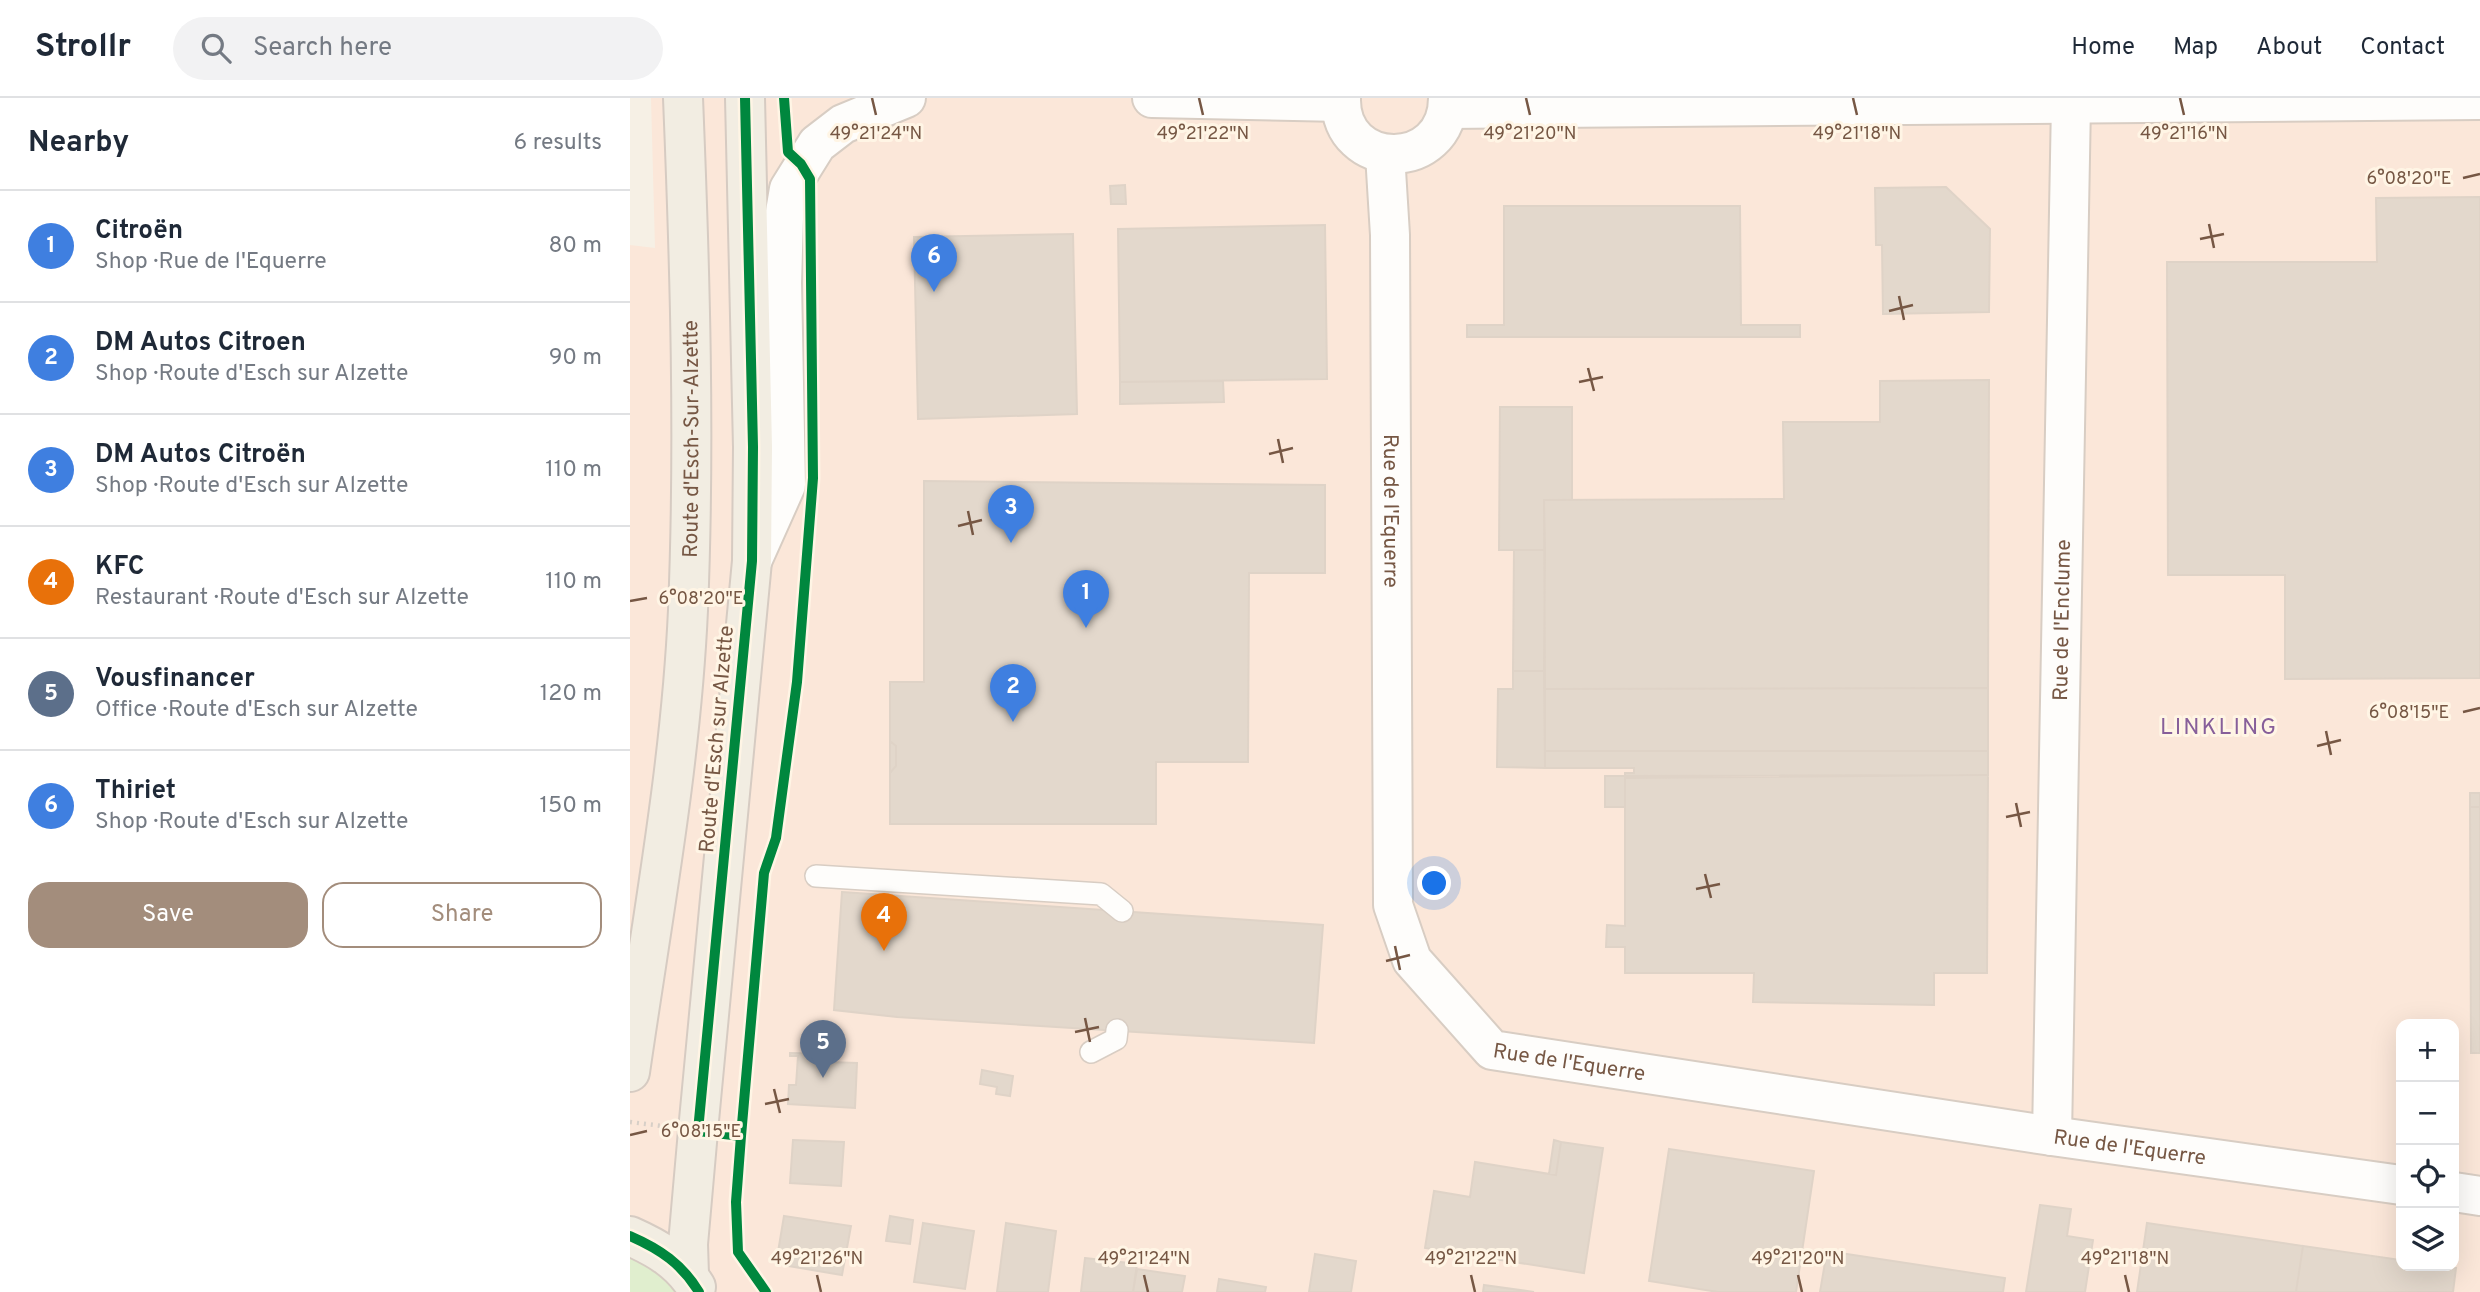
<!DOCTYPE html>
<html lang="en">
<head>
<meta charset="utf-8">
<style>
	body { margin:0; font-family:Overpass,sans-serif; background:#f2f2f3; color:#1f2937 }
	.controls { position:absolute; right:21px; bottom:21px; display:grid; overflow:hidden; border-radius:14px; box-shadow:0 7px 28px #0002 }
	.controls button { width:63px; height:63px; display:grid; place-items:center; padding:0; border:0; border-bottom:2px solid #e0e1e3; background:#fff; color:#1f2937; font:35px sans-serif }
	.you { position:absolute; left:805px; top:786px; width:24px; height:24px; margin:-18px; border:5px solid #fff; border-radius:50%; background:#1a73e8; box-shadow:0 0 0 10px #1a73e833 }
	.badge { display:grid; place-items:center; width:46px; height:46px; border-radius:50%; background:#a38d7c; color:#fff; font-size:23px; font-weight:700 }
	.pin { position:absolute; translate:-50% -58px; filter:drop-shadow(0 2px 4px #0008) }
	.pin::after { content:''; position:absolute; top:37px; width:24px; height:21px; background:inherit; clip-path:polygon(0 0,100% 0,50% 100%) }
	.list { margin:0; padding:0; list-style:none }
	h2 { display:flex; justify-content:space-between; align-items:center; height:91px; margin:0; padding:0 28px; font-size:30px }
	h2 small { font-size:23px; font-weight:400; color:#747a83 }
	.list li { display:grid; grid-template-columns:46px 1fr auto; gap:21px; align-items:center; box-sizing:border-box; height:112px; padding:0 28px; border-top:2px solid #e0e1e3 }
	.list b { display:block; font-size:26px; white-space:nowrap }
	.list p { margin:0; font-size:23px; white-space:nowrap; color:#747a83 }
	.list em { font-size:23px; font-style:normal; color:#747a83 }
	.actions { display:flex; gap:14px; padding:21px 28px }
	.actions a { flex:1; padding:16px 0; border:2px solid #a38d7c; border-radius:21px; text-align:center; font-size:24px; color:#a38d7c }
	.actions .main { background:#a38d7c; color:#fff }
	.icon { flex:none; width:38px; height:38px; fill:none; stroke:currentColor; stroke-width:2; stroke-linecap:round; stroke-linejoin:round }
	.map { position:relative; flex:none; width:1850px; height:1194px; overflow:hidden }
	header { display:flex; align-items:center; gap:42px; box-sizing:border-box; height:98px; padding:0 35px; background:#fff; border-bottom:2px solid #e0e1e3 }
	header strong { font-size:33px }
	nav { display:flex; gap:38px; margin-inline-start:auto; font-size:24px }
	.search { width:490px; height:63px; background:#f2f2f3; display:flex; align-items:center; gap:18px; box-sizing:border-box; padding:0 24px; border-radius:38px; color:#747a83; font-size:26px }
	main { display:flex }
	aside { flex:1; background:#fff }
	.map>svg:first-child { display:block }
</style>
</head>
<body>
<header>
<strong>Strollr</strong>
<div class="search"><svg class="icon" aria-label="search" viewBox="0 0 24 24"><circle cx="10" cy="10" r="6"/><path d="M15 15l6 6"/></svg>Search here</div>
<nav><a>Home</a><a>Map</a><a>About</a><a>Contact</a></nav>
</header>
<main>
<aside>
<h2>Nearby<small>6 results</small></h2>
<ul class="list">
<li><span class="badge" style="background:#3f7fe0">1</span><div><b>Citroën</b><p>Shop · Rue de l'Equerre</p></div><em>80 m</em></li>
<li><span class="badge" style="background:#3f7fe0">2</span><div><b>DM Autos Citroen</b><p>Shop · Route d'Esch sur Alzette</p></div><em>90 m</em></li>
<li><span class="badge" style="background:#3f7fe0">3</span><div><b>DM Autos Citroën</b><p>Shop · Route d'Esch sur Alzette</p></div><em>110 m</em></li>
<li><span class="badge" style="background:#e8710a">4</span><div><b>KFC</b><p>Restaurant · Route d'Esch sur Alzette</p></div><em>110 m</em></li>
<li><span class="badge" style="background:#5c6f8a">5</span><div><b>Vousfinancer</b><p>Office · Route d'Esch sur Alzette</p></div><em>120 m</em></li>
<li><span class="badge" style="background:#3f7fe0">6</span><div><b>Thiriet</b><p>Shop · Route d'Esch sur Alzette</p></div><em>150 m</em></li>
</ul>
<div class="actions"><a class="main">Save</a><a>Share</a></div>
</aside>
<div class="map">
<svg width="1850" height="1194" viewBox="0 0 1850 1194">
	<rect width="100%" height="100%" fill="#f6f0e5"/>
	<path fill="#fbe7d9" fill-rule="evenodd" d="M21,0H1850V1194H0V147L25,150ZM1771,926H1824V1168H1771Z"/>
	<path fill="#e0eece" d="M0,1156L37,1178L48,1194H0Z"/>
	<path fill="#e3d8cc" stroke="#dfd3c7" stroke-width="2" d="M495,87L496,106H481L480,88Z
		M1316,89L1360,131L1359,214L1253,216L1252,147H1246L1245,90Z
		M1850,99V580L1655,581V477H1538L1537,164H1747L1746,100Z
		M874,108H1110L1111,227H1170V239H837V227H874Z
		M695,127L697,281L490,284L488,131Z
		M443,136L447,316L288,321L284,139Z
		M1359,282L1358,590L915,591L914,402L1154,401L1153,324H1250V283Z
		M593,283L594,304L490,306V284Z
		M870,309H942V402H914L915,452H869Z
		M294,383L695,387V475H619L618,664H526V726H260V675L266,668V648L260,643V584H294Z
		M884,452H915L914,573H883Z
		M883,573H914L915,670L867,669L868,591H883Z
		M1358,590V653H915V591Z
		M260,643L266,648V668L260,675Z
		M915,653H1358V677L995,678V675H1004V670H915Z
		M1358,677L1357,875H1304V907L1123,904L1124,875H995V849H976L977,827L995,828V680Z
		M975,678H995V709H975Z
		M1840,695H1850V709H1840Z
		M1840,709H1850V955H1841Z
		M212,794L693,827L684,945L267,919L204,912Z
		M160,955L196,956V964L227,965L225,1010L158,1006L159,987H166L168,958H160Z
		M352,972L383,978L380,998L366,996L367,989L350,986Z
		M163,1042L214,1044L211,1088L160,1085Z
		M924,1042L931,1044L926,1077L919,1076Z
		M931,1044L973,1050L954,1175L795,1150L804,1093L840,1099L845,1064L926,1077Z
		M1039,1051L1184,1073L1166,1194H1088L1019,1183Z
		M1410,1107L1441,1111L1437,1138L1463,1142L1455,1194H1396Z
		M154,1118L221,1128L212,1177L146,1166Z
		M260,1118L283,1122L280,1146L256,1143Z
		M293,1125L344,1133L335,1191L284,1184Z
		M376,1125L426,1133L418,1194H367Z
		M1517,1125L1673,1148L1666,1194H1507Z
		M1673,1148L1771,1162V1168L1826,1170L1823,1194H1666Z
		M1197,1153L1375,1180L1373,1194H1190Z
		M685,1156L726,1163L721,1194H679Z
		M455,1160L507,1166L503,1194H451Z
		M507,1171L555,1178L552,1194H503Z
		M589,1181L636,1189L635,1194H587Z
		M854,1187L904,1194H853Z"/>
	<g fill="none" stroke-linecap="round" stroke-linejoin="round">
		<g stroke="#d8cdc3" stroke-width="24">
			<path id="service" d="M186,778L471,796L492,813
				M461,954L486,941L487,932"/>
		</g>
		<g stroke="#d8cdc3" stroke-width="42">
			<g id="minor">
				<path d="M522,0L711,4"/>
				<path d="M711,0C709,74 818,75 818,0"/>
				<path d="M818,11L1850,2"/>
				<path id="s1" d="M755,56L760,137L763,807L782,862L862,952L1422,1038L1771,1087"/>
				<path d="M122,463L156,387L152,185L154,120L159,91L187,46L213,26L276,0"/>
				<path id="s2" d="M1422,1038L1441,5"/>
				<path d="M1824,1094L1850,1098"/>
			</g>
		</g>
		<g stroke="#d6cbc2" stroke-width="42">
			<g id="primary">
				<path id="s3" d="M0,974C22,821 51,667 58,512C65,342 60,171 53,0"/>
				<path d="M0,1138C27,1150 50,1163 66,1189"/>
				<path d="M59,1177L58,1146L68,1033L122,463L123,349L115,0"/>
			</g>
		</g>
		<path stroke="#d7cfc7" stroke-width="4.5" stroke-dasharray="2 5" stroke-linecap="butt" d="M0,1024L32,1028"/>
		<use href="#service" stroke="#fefdfb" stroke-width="21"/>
		<use href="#minor" stroke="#fefdfb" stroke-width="38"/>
		<use href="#primary" stroke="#f2ede2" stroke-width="38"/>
		<g stroke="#fff5e5" stroke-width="15">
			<path id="cycleway" d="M115,0L123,349L122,463L68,1033L111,1038L106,1104L108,1154L136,1194
				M111,1038L134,775L146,740L167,584L183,380L180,81L171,66L158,54L154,0
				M0,1138C30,1151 52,1166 69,1194"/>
		</g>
		<use href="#cycleway" stroke="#00873e" stroke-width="10"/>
	</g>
	<path fill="none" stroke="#765744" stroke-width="2.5" d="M242,0L246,17M569,0L573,17M896,0L900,17M1223,0L1227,17M1550,0L1554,17M1833,80L1850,76M1579,126L1584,150M1570,141L1594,136M1269,198L1274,222M1259,213L1283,207M958,270L964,293M949,284L973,279M648,341L653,365M639,356L663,350M338,413L343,437M328,428L352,422M0,503L17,500M1833,614L1850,610M1696,633L1701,657M1687,648L1711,642M1386,705L1391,729M1376,719L1400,714M1075,776L1081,800M1066,791L1090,786M765,848L770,872M756,863L780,857M455,920L460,944M445,934L469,929M144,991L150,1015M135,1006L159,1001M0,1037L17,1033M187,1177L191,1194M514,1177L518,1194M841,1177L845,1194M1168,1177L1172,1194M1495,1177L1499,1194"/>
	<g text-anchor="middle" stroke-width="6" stroke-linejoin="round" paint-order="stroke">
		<g font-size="21" fill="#765744" stroke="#fff5e5">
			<text dy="7" stroke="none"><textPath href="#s3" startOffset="637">Route d'Esch-Sur-Alzette</textPath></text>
			<text dy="7" stroke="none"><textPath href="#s1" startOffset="357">Rue de l'Equerre</textPath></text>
			<text dy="7" stroke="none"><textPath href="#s2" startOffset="516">Rue de l'Enclume</textPath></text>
			<text transform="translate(86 641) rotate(-85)" y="7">Route d'Esch sur Alzette</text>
			<text dy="7" stroke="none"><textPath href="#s1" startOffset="1008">Rue de l'Equerre</textPath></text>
			<text dy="7" stroke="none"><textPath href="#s1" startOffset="1575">Rue de l'Equerre</textPath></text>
		</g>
		<g font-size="23" letter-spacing="2" fill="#875f9a" stroke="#fff5e5">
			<text x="1589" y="636">LINKLING</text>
		</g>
	</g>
	<g font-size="18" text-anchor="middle" fill="#765744" stroke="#fff5e5" stroke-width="6" stroke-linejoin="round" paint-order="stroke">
		<text x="246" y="41">49°21'24"N</text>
		<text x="573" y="41">49°21'22"N</text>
		<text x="900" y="41">49°21'20"N</text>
		<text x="1227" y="41">49°21'18"N</text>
		<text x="1554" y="41">49°21'16"N</text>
		<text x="1779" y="86">6°08'20"E</text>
		<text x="71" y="506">6°08'20"E</text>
		<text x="1779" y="620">6°08'15"E</text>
		<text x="71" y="1039">6°08'15"E</text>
		<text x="187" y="1166">49°21'26"N</text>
		<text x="514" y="1166">49°21'24"N</text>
		<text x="841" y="1166">49°21'22"N</text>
		<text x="1168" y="1166">49°21'20"N</text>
		<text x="1495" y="1166">49°21'18"N</text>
	</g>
</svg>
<div class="controls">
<button>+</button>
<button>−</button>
<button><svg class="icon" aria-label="locate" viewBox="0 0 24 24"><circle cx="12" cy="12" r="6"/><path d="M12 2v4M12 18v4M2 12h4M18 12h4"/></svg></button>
<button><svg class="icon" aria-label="layers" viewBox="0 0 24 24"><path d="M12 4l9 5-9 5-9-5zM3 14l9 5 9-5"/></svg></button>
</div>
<div class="you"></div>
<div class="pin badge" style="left:456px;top:530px;background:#3f7fe0">1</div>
<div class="pin badge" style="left:383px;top:624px;background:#3f7fe0">2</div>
<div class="pin badge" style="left:381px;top:445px;background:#3f7fe0">3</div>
<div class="pin badge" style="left:254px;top:853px;background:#e8710a">4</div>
<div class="pin badge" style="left:193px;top:980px;background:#5c6f8a">5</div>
<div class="pin badge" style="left:304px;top:194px;background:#3f7fe0">6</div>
</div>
</main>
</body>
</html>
